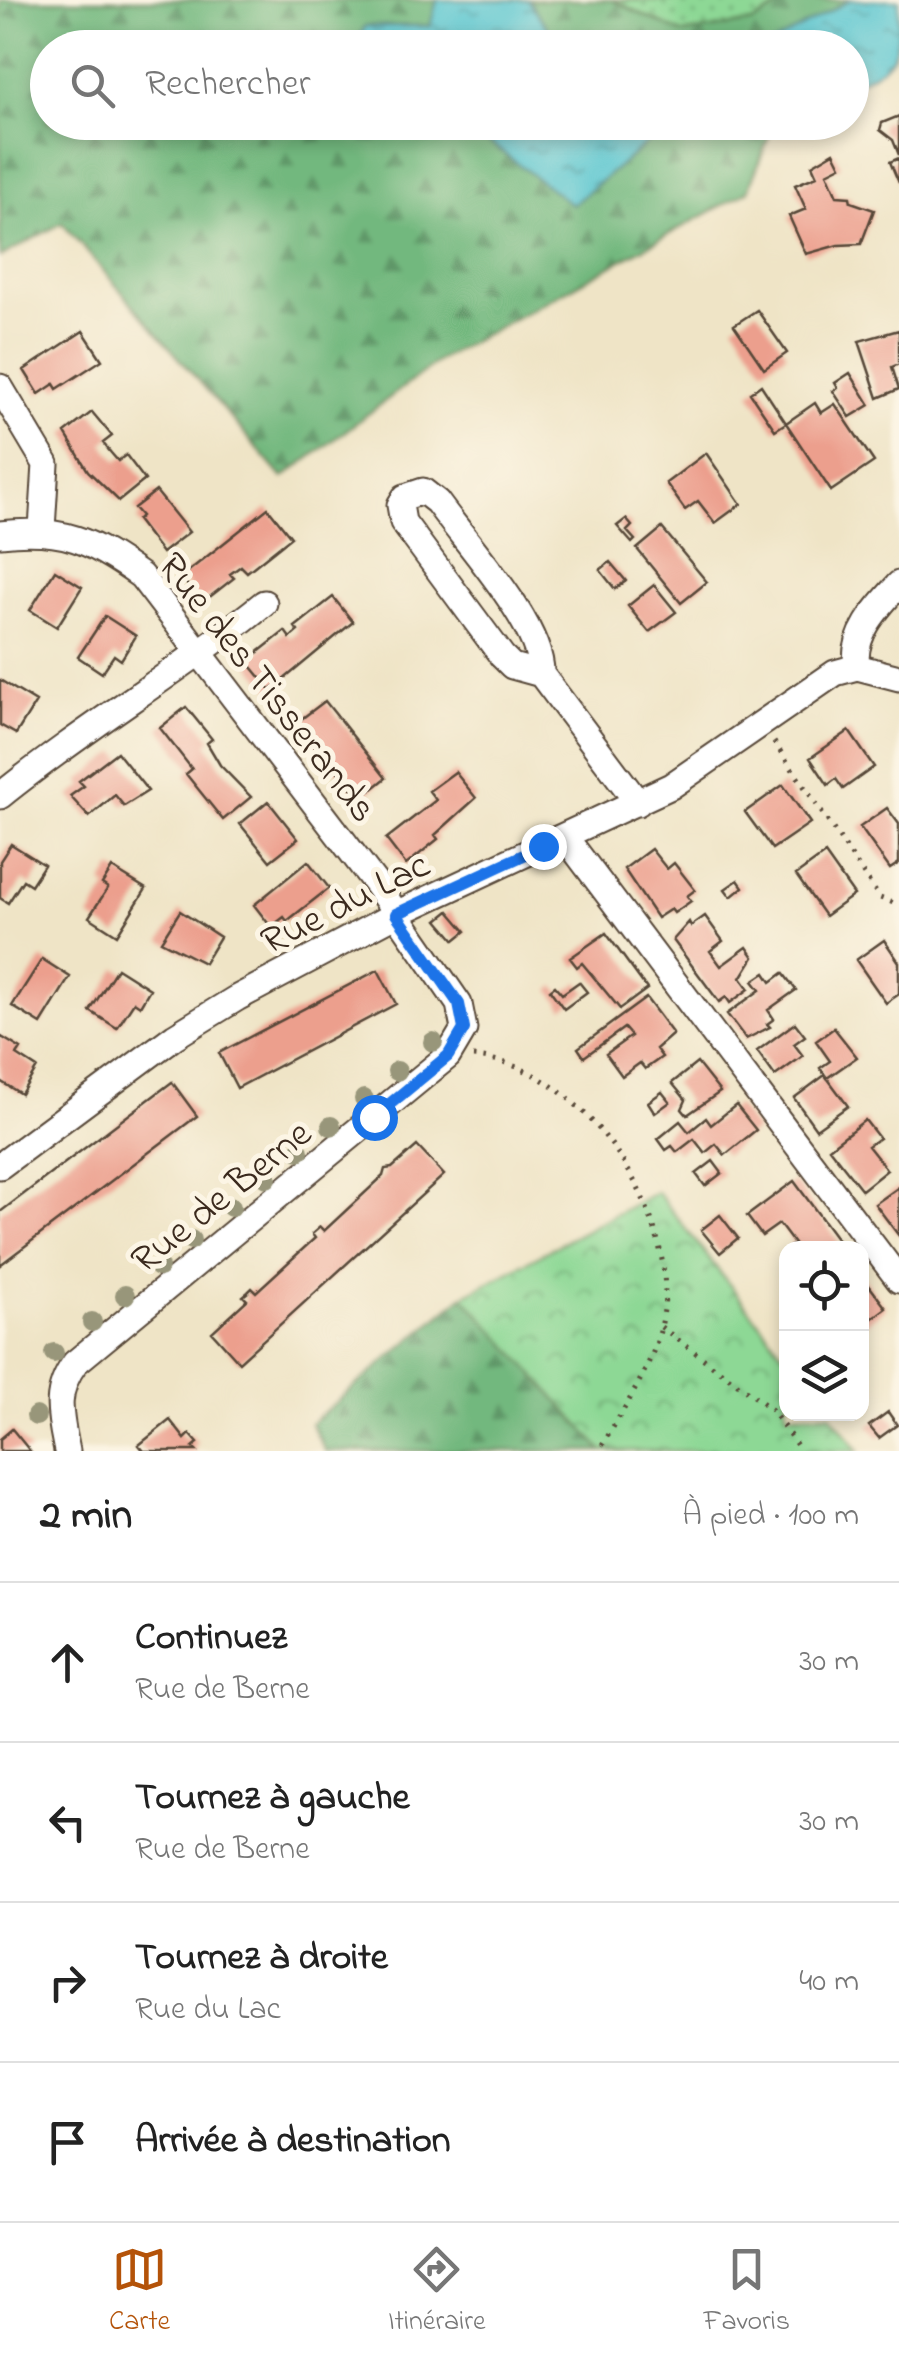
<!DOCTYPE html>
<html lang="fr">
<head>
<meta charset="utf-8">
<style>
	body { margin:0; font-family:"Indie Flower",sans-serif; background:#f6f6f6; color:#222 }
	.controls { position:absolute; right:30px; bottom:30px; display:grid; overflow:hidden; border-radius:20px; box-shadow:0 5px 15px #0003 }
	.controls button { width:90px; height:90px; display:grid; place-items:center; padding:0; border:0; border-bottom:2px solid #e0e0e0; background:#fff; color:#222; font:50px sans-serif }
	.stop { position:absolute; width:30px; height:30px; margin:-22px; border:8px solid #1a73e8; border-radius:50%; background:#fff }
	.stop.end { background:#1a73e8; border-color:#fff; box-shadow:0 2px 10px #0008 }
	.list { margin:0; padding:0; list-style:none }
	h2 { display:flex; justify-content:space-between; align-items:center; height:130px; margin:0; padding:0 40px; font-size:42px }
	h2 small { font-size:32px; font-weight:400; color:#767676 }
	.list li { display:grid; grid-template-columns:65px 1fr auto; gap:30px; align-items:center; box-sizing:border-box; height:160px; padding:0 40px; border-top:2px solid #e0e0e0 }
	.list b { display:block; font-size:38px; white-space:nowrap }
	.list p { margin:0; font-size:32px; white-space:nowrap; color:#767676 }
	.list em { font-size:32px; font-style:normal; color:#767676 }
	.icon { flex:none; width:55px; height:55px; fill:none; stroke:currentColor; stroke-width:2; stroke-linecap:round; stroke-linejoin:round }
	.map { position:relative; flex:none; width:899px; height:1451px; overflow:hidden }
	.search { position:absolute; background:#fff; box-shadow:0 5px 15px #0003; left:30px; right:30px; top:30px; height:110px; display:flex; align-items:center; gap:25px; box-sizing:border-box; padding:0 35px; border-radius:55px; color:#767676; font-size:38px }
	.sheet { height:770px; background:#fff }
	nav { display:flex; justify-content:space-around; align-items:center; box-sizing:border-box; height:140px; border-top:2px solid #e0e0e0; background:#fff; font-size:28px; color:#767676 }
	nav a { display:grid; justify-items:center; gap:5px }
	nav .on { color:#b45309 }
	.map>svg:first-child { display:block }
</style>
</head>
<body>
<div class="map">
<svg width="899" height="1451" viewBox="0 0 899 1451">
	<defs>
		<pattern id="grass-dots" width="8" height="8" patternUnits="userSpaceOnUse" patternTransform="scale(2.5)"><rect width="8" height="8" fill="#8dd895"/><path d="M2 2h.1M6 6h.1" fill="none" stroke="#74af79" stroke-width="1.8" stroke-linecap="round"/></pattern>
		<pattern id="forest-firs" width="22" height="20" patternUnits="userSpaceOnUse" patternTransform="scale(2.5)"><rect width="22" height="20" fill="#72b87e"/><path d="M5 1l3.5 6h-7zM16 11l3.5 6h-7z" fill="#5f9667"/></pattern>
		<pattern id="park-crowns" width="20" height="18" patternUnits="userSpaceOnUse" patternTransform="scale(2.5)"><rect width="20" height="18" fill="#8dd895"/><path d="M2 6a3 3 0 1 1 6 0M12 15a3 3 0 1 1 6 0" fill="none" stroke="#74af79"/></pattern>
		<pattern id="water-ripples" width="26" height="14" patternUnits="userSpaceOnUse" patternTransform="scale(2.5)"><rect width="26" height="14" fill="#59c6d0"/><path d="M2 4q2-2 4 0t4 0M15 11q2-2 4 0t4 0" fill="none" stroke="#4ba1a8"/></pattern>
	</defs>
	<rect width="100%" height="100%" fill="#fcf5e5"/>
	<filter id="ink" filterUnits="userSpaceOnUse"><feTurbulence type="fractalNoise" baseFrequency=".01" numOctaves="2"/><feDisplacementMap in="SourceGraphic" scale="20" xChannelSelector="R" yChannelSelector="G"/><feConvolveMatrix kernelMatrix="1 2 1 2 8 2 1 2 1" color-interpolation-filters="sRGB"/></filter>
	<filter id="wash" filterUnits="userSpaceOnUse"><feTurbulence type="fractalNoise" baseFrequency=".0048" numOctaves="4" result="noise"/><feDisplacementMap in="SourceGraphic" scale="40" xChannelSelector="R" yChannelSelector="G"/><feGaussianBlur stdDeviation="2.25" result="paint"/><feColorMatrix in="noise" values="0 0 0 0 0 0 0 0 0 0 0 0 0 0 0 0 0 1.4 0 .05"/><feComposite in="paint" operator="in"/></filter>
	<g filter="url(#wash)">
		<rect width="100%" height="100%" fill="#efe4c6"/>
		<path fill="url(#grass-dots)" stroke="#64815a" stroke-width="2.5" d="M612,0H792L753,22L683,34Z"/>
		<path fill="url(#forest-firs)" stroke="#56714e" stroke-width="2.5" d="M0,0H437L431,26H365L354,47L48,48V122L413,126L464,123L572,205L653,138H685L732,123H774L748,191L442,358L283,478L62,223L0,257Z
			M528,0H612L683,34L753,22L792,0H850L767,48L586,47L551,33Z
			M463,1296L603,1451H325L311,1423Z"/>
		<path fill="url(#park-crowns)" stroke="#64815a" stroke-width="2.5" d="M657,1192L786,1357V1414H830L859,1451H603L463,1296Z"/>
		<path fill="url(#water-ripples)" stroke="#4a7877" stroke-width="2.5" d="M437,0H528L551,33L586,47H354L365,26H430Z
			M850,0H899C899,55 899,61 852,85V48L767,47Z
			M464,123H732L685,138H653L572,205Z"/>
		<g id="blocks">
			<path fill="#ec9f8d" d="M899,116V155L893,140L880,130L882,123Z
				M834,152L841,166L827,173L837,196L850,197L851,202L874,210L861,244L838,245L806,254L789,216L806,209L795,185L817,176L812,165Z
				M899,158V183L890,162Z
				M757,310L787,353L764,369L734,325Z
				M899,330V364L892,367L899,389L878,398L859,341Z
				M83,331L102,360L57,389L54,384L39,394L24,370Z
				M850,373L870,405L850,417L833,391L838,388L835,383Z
				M761,385L786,423L815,403L821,413L835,404L874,462L831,491L786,423L775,430L750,393Z
				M92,412L112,436L103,443L111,453L118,461L126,455L145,480L119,501L88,471L65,433Z
				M706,453L741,504L715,523L698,501L685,510L666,483Z
				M156,491L189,532L162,553L137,520L141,516L134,508Z
				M268,508L291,537L247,572L241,566L230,574L234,578L202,603L181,577Z
				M626,519L632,526L627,531L635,540L632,543L617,526Z
				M662,528L707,582L681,603L637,549Z
				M610,562L626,581L615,589L600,570Z
				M55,570L82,587L57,627L30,610Z
				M654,585L676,612L649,632L628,606Z
				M333,597L353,622L271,690L247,661L285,631L290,638L298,631L295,627Z
				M105,616L136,636L121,660L114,655L102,673L78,657Z
				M0,680L36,702L16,734L0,725Z
				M325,701L386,778L360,799L335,768L339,764L331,754L324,759L296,723Z
				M186,707L212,739L207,743L220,765L251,797L223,820L186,774L192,769L160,728Z
				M849,731L874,767L843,789L836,779L828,785L810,758Z
				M117,752L148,791L124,806L115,795L89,817L70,796L84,786L79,781Z
				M455,772L476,798L435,835L438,839L406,865L386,839L436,800L429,791Z
				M783,785L810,823L772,849L745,812Z
				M268,801L298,839L270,861L240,824Z
				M887,808L899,824V863L890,869L860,827Z
				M11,844L44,865L31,885L23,880L8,903L0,898V861Z
				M651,849L667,869L674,863L695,890L687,896L691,901L674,913L671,909L657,918L624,869Z
				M825,854L854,895L825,916L796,875Z
				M308,861L329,888L287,921L284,917L271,927L254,905Z
				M112,868L146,889L117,935L89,917L108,888L102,884Z
				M738,880L743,887L731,897L725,889Z
				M180,911L220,937L204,963L161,941Z
				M449,911L466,931L455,940L438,920Z
				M705,916L723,941L710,951L721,966L747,947L754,957L741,978L749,989L730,1003L726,997L719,1002L673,940L689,922L691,926Z
				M606,933L647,989L620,1009L582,963L577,967L570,958Z
				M884,940L899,962V994L886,1003L856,960Z
				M42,959L70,977L41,1024L12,1006Z
				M117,968L150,989L140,1006L134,1002L117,1028L90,1011Z
				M378,970L396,1004L237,1088L219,1053Z
				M765,973L771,982L783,973L796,990L768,1010L774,1019L767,1024L770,1027L746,1039L727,1014L760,990L753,981Z
				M579,982L587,992L564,1009L550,990L555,986L562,994Z
				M646,998L673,1034L656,1049L662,1057L645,1069L640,1063L622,1076L606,1054L631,1036L624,1028L584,1057L578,1048Z
				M795,1023L805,1036L794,1044L803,1056L775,1076L757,1051Z
				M834,1028L857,1057L827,1078L820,1068L830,1061L816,1041Z
				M0,1036L21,1049L17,1055L37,1068L21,1094L0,1081Z
				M697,1063L720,1092L687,1115L682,1109L686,1100L672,1083Z
				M825,1075L848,1106L816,1129L794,1098Z
				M172,1082L197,1116L0,1265V1212Z
				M662,1092L670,1102L655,1113L648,1102Z
				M736,1105L756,1130L725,1155L716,1144L705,1153L694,1139L677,1152L672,1146L666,1150L658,1139L680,1121L689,1132L706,1118L711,1125Z
				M865,1120L879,1138L868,1146L887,1170L862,1190L829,1148Z
				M417,1146L444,1175L239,1362L212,1332L247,1300L243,1296L248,1292L252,1288L256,1292L315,1238L312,1234L320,1227L324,1231L383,1176L385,1169L392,1168Z
				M713,1161L722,1173L705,1186L696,1174Z
				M794,1181L839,1242L830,1248H788L794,1244L779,1224L762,1236L747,1216Z
				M899,1187V1236L875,1204Z
				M720,1215L738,1238L720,1253L701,1230Z
				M862,1276L886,1308L862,1326Z
				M888,1412L897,1425L879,1438L869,1426Z
				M170,1420L185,1439L190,1434L198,1443L193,1447L197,1451H144L139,1445Z
				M12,1429L30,1451H0V1439Z"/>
		</g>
	</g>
	<g filter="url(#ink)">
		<use href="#blocks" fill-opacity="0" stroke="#564637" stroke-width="2.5"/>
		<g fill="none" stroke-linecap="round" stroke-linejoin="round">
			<g stroke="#564637" stroke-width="29">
				<path id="minor" d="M0,387L46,464L42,529
					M0,534C63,527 91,540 141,576L376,884L459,1004L464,1029L448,1056L75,1363C53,1393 60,1416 67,1451
					M857,667C851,635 878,607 899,584
					M541,674C543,626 466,543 437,502L423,491L405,497L400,505L403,522L502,656L512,666L541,674L638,803
					M0,796C85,727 179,672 264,603
					M565,837L899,1280
					M0,1166L175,1036L237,998L396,914L671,786L835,673L857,667L899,678"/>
			</g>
			<path stroke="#564637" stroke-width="5" stroke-dasharray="2.5 8" stroke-linecap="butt" d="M774,742L880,898L899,905
				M473,1057C585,1063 686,1221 661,1327C651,1369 621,1413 599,1451
				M661,1327L771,1409L801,1451"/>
			<use href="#minor" stroke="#fff" stroke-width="25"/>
		</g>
		<g fill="#98967a">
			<circle cx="433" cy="1042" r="10"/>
			<circle cx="397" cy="1071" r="10"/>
			<circle cx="364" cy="1099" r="10"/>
			<circle cx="331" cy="1126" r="10"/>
			<circle cx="299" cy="1151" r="10"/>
			<circle cx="267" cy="1178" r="10"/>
			<circle cx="231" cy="1207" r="10"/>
			<circle cx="191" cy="1240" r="10"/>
			<circle cx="159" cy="1267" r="10"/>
			<circle cx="125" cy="1295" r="10"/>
			<circle cx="92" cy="1322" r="10"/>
			<circle cx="54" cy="1353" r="10"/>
			<circle cx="36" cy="1416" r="10"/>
		</g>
	</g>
	<g fill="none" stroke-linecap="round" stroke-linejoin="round" filter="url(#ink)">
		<path stroke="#1a73e8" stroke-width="12" d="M374,1117L448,1056L464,1029L459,1004L396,914L543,846"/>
	</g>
	<g text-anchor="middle" stroke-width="10" stroke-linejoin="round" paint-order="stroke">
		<g font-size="40" fill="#3b2a1e" stroke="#fcf5e5">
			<text transform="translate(269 686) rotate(52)" y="14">Rue des Tisserands</text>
			<text transform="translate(344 901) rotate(-27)" y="14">Rue du Lac</text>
			<text transform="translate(220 1195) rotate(-39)" y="14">Rue de Berne</text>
		</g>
	</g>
</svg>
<div class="controls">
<button><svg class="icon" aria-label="locate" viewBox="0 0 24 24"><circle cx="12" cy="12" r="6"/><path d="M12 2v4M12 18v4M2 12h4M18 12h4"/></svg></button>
<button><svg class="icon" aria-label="layers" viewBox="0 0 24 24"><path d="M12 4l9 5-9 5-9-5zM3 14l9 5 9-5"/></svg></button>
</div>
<div class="stop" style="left:374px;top:1117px"></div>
<div class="stop end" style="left:543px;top:846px"></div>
<div class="search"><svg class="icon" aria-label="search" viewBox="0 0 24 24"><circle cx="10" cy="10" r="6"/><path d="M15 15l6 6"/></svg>Rechercher</div>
</div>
<section class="sheet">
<h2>2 min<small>À pied · 100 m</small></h2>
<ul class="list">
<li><svg class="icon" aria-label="ahead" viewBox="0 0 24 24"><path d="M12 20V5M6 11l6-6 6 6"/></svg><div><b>Continuez</b><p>Rue de Berne</p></div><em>30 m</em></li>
<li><svg class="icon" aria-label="left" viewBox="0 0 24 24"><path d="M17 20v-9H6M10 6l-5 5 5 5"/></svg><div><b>Tournez à gauche</b><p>Rue de Berne</p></div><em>30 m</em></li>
<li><svg class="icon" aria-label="right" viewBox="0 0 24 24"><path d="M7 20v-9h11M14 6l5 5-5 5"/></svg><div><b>Tournez à droite</b><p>Rue du Lac</p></div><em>40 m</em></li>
<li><svg class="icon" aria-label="arrive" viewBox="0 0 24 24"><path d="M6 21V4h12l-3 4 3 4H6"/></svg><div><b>Arrivée à destination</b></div></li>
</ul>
</section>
<nav>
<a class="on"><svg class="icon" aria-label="map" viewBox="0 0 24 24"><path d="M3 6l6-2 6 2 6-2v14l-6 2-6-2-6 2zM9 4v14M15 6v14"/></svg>Carte</a>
<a><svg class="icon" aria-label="directions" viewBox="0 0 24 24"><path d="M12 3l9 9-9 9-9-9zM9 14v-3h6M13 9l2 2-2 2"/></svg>Itinéraire</a>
<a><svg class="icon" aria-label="saved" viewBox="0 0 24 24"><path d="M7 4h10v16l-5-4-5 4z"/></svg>Favoris</a>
</nav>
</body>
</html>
